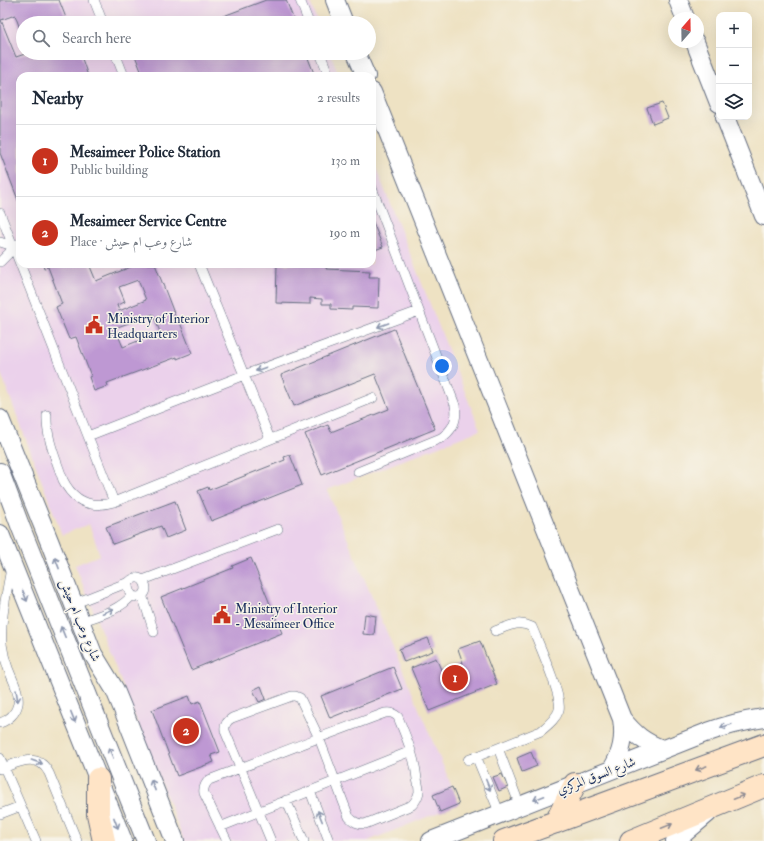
<!DOCTYPE html>
<html lang="en">
<head>
<meta charset="utf-8">
<style>
	body { margin:0; font-family:"IM FELL Double Pica",Amiri,serif; background:#f6f6f7; color:#1f2937 }
	.controls { position:absolute; right:12px; top:12px; display:grid; overflow:hidden; border-radius:8px; box-shadow:0 4px 16px #0002 }
	.controls button { width:36px; height:36px; display:grid; place-items:center; padding:0; border:0; border-bottom:1px solid #e0e1e3; background:#fff; color:#1f2937; font:20px sans-serif }
	.compass { position:absolute; left:668px; top:12px; width:36px; height:36px; border-radius:50%; background:#fff; box-shadow:0 4px 16px #0002; rotate:20deg }
	.you { position:absolute; left:442px; top:366px; width:14px; height:14px; margin:-10px; border:3px solid #fff; border-radius:50%; background:#1a73e8; box-shadow:0 0 0 6px #1a73e833 }
	.badge { display:grid; place-items:center; width:26px; height:26px; border-radius:50%; background:#c8321e; color:#fff; font-size:13px; font-weight:700 }
	.pin { position:absolute; translate:-50% -50%; border:2px solid #fff; box-shadow:0 1px 4px #0006 }
	.list { margin:0; padding:0; list-style:none }
	h2 { display:flex; justify-content:space-between; align-items:center; height:52px; margin:0; padding:0 16px; font-size:17px }
	h2 small { font-size:13px; font-weight:400; color:#747a83 }
	.list li { display:grid; grid-template-columns:26px 1fr auto; gap:12px; align-items:center; box-sizing:border-box; height:72px; padding:0 16px; border-top:1px solid #e0e1e3 }
	.list b { display:block; font-size:15px; white-space:nowrap }
	.list p { margin:0; font-size:13px; white-space:nowrap; color:#747a83 }
	.list em { font-size:13px; font-style:normal; color:#747a83 }
	.icon { flex:none; width:22px; height:22px; fill:none; stroke:currentColor; stroke-width:2; stroke-linecap:round; stroke-linejoin:round }
	.map { position:relative; flex:none; width:764px; height:841px; overflow:hidden }
	.search { position:absolute; background:#fff; box-shadow:0 4px 16px #0002; left:16px; top:16px; width:360px; height:44px; display:flex; align-items:center; gap:10px; box-sizing:border-box; padding:0 14px; border-radius:22px; color:#747a83; font-size:15px }
	.panel { position:absolute; background:#fff; box-shadow:0 4px 16px #0002; left:16px; top:72px; width:360px; height:196px; border-radius:12px }
	.map>svg:first-child { display:block }
</style>
</head>
<body>
<div class="map">
<svg width="764" height="841" viewBox="0 0 764 841">
	<rect width="100%" height="100%" fill="#f7f3e8"/>
	<filter id="ink" filterUnits="userSpaceOnUse"><feTurbulence type="fractalNoise" baseFrequency=".025" numOctaves="2"/><feDisplacementMap in="SourceGraphic" scale="8" xChannelSelector="R" yChannelSelector="G"/><feConvolveMatrix kernelMatrix="1 2 1 2 8 2 1 2 1" color-interpolation-filters="sRGB"/></filter>
	<filter id="wash" filterUnits="userSpaceOnUse"><feTurbulence type="fractalNoise" baseFrequency=".012" numOctaves="4" result="noise"/><feDisplacementMap in="SourceGraphic" scale="16" xChannelSelector="R" yChannelSelector="G"/><feGaussianBlur stdDeviation="0.9" result="paint"/><feColorMatrix in="noise" values="0 0 0 0 0 0 0 0 0 0 0 0 0 0 0 0 0 1.4 0 .05"/><feComposite in="paint" operator="in"/></filter>
	<g filter="url(#wash)">
		<rect width="100%" height="100%" fill="#eee2c3"/>
		<path fill="#ebd1eb" d="M0,0H309L318,23H23V53H330L339,76H20V264H372V158L480,430L327,490L459,804L368,841H184L75,565L100,555L89,524L62,535L0,371Z"/>
		<g id="blocks">
			<path fill="#be98d3" fill-rule="evenodd" d="M0,0H59L68,23H23V37L15,15L1,20L16,57L28,53H80L88,76H20V205L0,153Z
				M266,0H286L295,23H205Z
				M134,53H306L315,76H143Z
				M662,103L668,118L653,124L647,108Z
				M372,220L383,247L372,251Z
				M43,264H89L96,281L133,266L132,264H155L177,321L179,320L192,353L177,359V357L107,383L108,386L94,391L89,377L91,376L76,337L69,339L56,307L62,304L48,267L44,268ZM138,280L146,300L119,311L117,305L125,302L119,287ZM153,314L160,332L123,347L115,328Z
				M277,264H327L326,269L370,271L369,277H379L378,308L352,307V310L331,309V304H322V299L310,298V304L276,303Z
				M394,329L435,429L322,475L305,434L328,425L331,432L389,409L375,374L294,406L281,375Z
				M290,455L302,485L211,521L198,491L208,487L209,490L285,460L284,457Z
				M175,501L186,530L166,538L161,526L113,544L106,527Z
				M251,558L282,633L191,670L161,597L233,568L232,566Z
				M365,614L376,616L374,635L363,634Z
				M428,638L433,651L404,662L399,649Z
				M480,641L497,684L429,711L411,668L436,658L442,672L463,663L458,649Z
				M393,667L402,689L330,718L321,696Z
				M261,686L266,699L259,702L253,690Z
				M189,696L192,704L200,701L220,752L211,755L214,762L177,776L152,710Z
				M531,752L537,766L522,772L517,758Z
				M502,774L508,787L499,791L493,777Z
				M452,787L459,804L440,812L433,795Z"/>
		</g>
	</g>
	<g filter="url(#ink)">
		<use href="#blocks" fill-opacity="0" stroke="#656e81" stroke-width="1"/>
		<g fill="none" stroke-linecap="round" stroke-linejoin="round">
			<g stroke="#656e81" stroke-width="10">
				<path id="service" d="M94,0L103,23
					M300,0L309,23
					M115,53L124,76
					M320,53L329,76
					M0,213L114,502
					M0,242L13,246
					M0,262L9,253L13,246L20,243
					M199,264L270,439
					M47,415C46,438 56,459 63,480C74,502 91,509 114,502L373,398
					M88,436L244,375L419,311
					M358,472L441,438C453,430 458,420 455,405L372,188
					M143,580L278,529
					M142,595L154,632
					M73,604L129,582C144,567 154,597 137,597C129,596 127,588 129,582
					M80,622C97,616 121,610 132,595
					M0,723C9,720 16,713 18,704C20,692 12,679 8,668C5,660 3,652 2,644C0,620 7,592 11,568
					M498,748L520,806
					M476,756L500,814
					M0,758L36,841
					M468,760L541,731C548,725 556,719 559,710C563,697 538,642 532,627C518,620 509,626 495,631
					M0,769C17,763 38,751 49,773L77,841
					M310,791L329,841
					M286,800L304,841
					M0,814L21,806
					M220,827L411,751
					M227,841L204,793C203,788 205,784 209,780C268,757 326,735 385,713C391,712 394,713 398,717C406,737 415,757 417,779C418,783 419,788 419,792C418,797 416,801 412,805L365,824C357,824 354,822 349,817L319,738L300,698L295,696H292L232,718C227,721 224,724 225,731L271,841"/>
			</g>
			<g stroke="#656e81" stroke-width="20">
				<path id="minor" d="M335,0L344,23
					M678,0L685,18
					M695,42L719,103
					M356,53L366,76
					M372,92L622,719C625,738 622,753 612,769
					M725,117L764,216
					M0,419L50,543L93,654L115,690L122,707L175,841
					M0,472L21,528L146,841
					M0,534L123,841
					M622,719C635,735 644,742 662,749
					M431,841L705,733C724,726 743,721 764,718
					M675,841L708,813"/>
			</g>
			<g stroke="#656e81" stroke-width="24">
				<path id="secondary" d="M98,779V814L104,841
					M556,822L575,784
					M504,841L764,745
					M631,841L764,786"/>
			</g>
			<use href="#service" stroke="#fff" stroke-width="9"/>
			<use href="#minor" stroke="#fff" stroke-width="18"/>
			<use href="#secondary" stroke="#ffe4c6" stroke-width="22"/>
		</g>
		<defs><path id="oneway-shaft" d="M-6 0H5M1.5-3L5.5 0L1.5 3" fill="none" stroke-width="1.6" stroke-linecap="round" stroke-linejoin="round"/></defs>
		<g stroke="#8d97ae">
			<use href="#oneway-shaft" transform="translate(383 325) rotate(160)"/>
			<use href="#oneway-shaft" transform="translate(261 369) rotate(160)"/>
			<use href="#oneway-shaft" transform="translate(57 563) rotate(-111)"/>
			<use href="#oneway-shaft" transform="translate(25 596) rotate(68)"/>
			<use href="#oneway-shaft" transform="translate(108 611) rotate(-22)"/>
			<use href="#oneway-shaft" transform="translate(63 632) rotate(-112)"/>
			<use href="#oneway-shaft" transform="translate(17 696) rotate(81)"/>
			<use href="#oneway-shaft" transform="translate(73 717) rotate(68)"/>
			<use href="#oneway-shaft" transform="translate(726 726) rotate(163)"/>
			<use href="#oneway-shaft" transform="translate(111 753) rotate(-112)"/>
			<use href="#oneway-shaft" transform="translate(37 762) rotate(19)"/>
			<use href="#oneway-shaft" transform="translate(153 785) rotate(-111)"/>
			<use href="#oneway-shaft" transform="translate(488 785) rotate(68)"/>
			<use href="#oneway-shaft" transform="translate(539 798) rotate(158)"/>
			<use href="#oneway-shaft" transform="translate(320 816) rotate(-112)"/>
			<use href="#oneway-shaft" transform="translate(116 823) rotate(69)"/>
		</g>
		<g stroke="#8d8a92">
			<use href="#oneway-shaft" transform="translate(701 768) rotate(160)"/>
			<use href="#oneway-shaft" transform="translate(739 797) rotate(-22)"/>
			<use href="#oneway-shaft" transform="translate(667 826) rotate(-22)"/>
		</g>
	</g>
	<defs>
		<g id="civic-bare" transform="scale(1.38)"><path d="M-.6-6.5H3V-4.5H.6V-3L4-1V1h2V6H-6V1h2V-1L-.6-3ZM-1.2 2.5V6h2.4V2.5Z" fill="#c8321e" stroke="#f7f3e8" stroke-width="2.5" paint-order="stroke"/></g>
	</defs>
	<g fill-rule="evenodd">
		<use href="#civic-bare" x="94" y="325"/>
		<use href="#civic-bare" x="222" y="615"/>
	</g>
	<g text-anchor="middle" stroke-width="3" stroke-linejoin="round" paint-order="stroke">
		<g font-size="13" fill="#1b2f5e" stroke="#f7f3e8" text-anchor="start">
			<text x="107" y="323">Ministry of Interior<tspan x="107" dy="15">Headquarters</tspan></text>
			<text x="235" y="613">Ministry of Interior<tspan x="235" dy="15">- Mesaimeer Office</tspan></text>
		</g>
		<g font-size="13" fill="#1b2f5e" stroke="#f7f3e8">
			<text transform="translate(81 620) rotate(68)" y="5">شارع وعب ام حيش</text>
			<text transform="translate(596 775) rotate(-21)" y="5">شارع السوق المركزي</text>
		</g>
	</g>
</svg>
<div class="controls">
<button>+</button>
<button>−</button>
<button><svg class="icon" aria-label="layers" viewBox="0 0 24 24"><path d="M12 4l9 5-9 5-9-5zM3 14l9 5 9-5"/></svg></button>
</div>
<svg class="compass" viewBox="-18 -18 36 36"><path d="M0-13l5 13h-10z" fill="#e53935"/><path d="M0 13l5-13h-10z" fill="#747a83"/></svg>
<div class="you"></div>
<div class="pin badge" style="left:455px;top:678px">1</div>
<div class="pin badge" style="left:186px;top:731px">2</div>
<div class="search"><svg class="icon" aria-label="search" viewBox="0 0 24 24"><circle cx="10" cy="10" r="6"/><path d="M15 15l6 6"/></svg>Search here</div>
<section class="panel">
<h2>Nearby<small>2 results</small></h2>
<ul class="list">
<li><span class="badge">1</span><div><b>Mesaimeer Police Station</b><p>Public building</p></div><em>130 m</em></li>
<li><span class="badge">2</span><div><b>Mesaimeer Service Centre</b><p>Place · شارع وعب ام حيش</p></div><em>190 m</em></li>
</ul>
</section>
</div>
</body>
</html>
